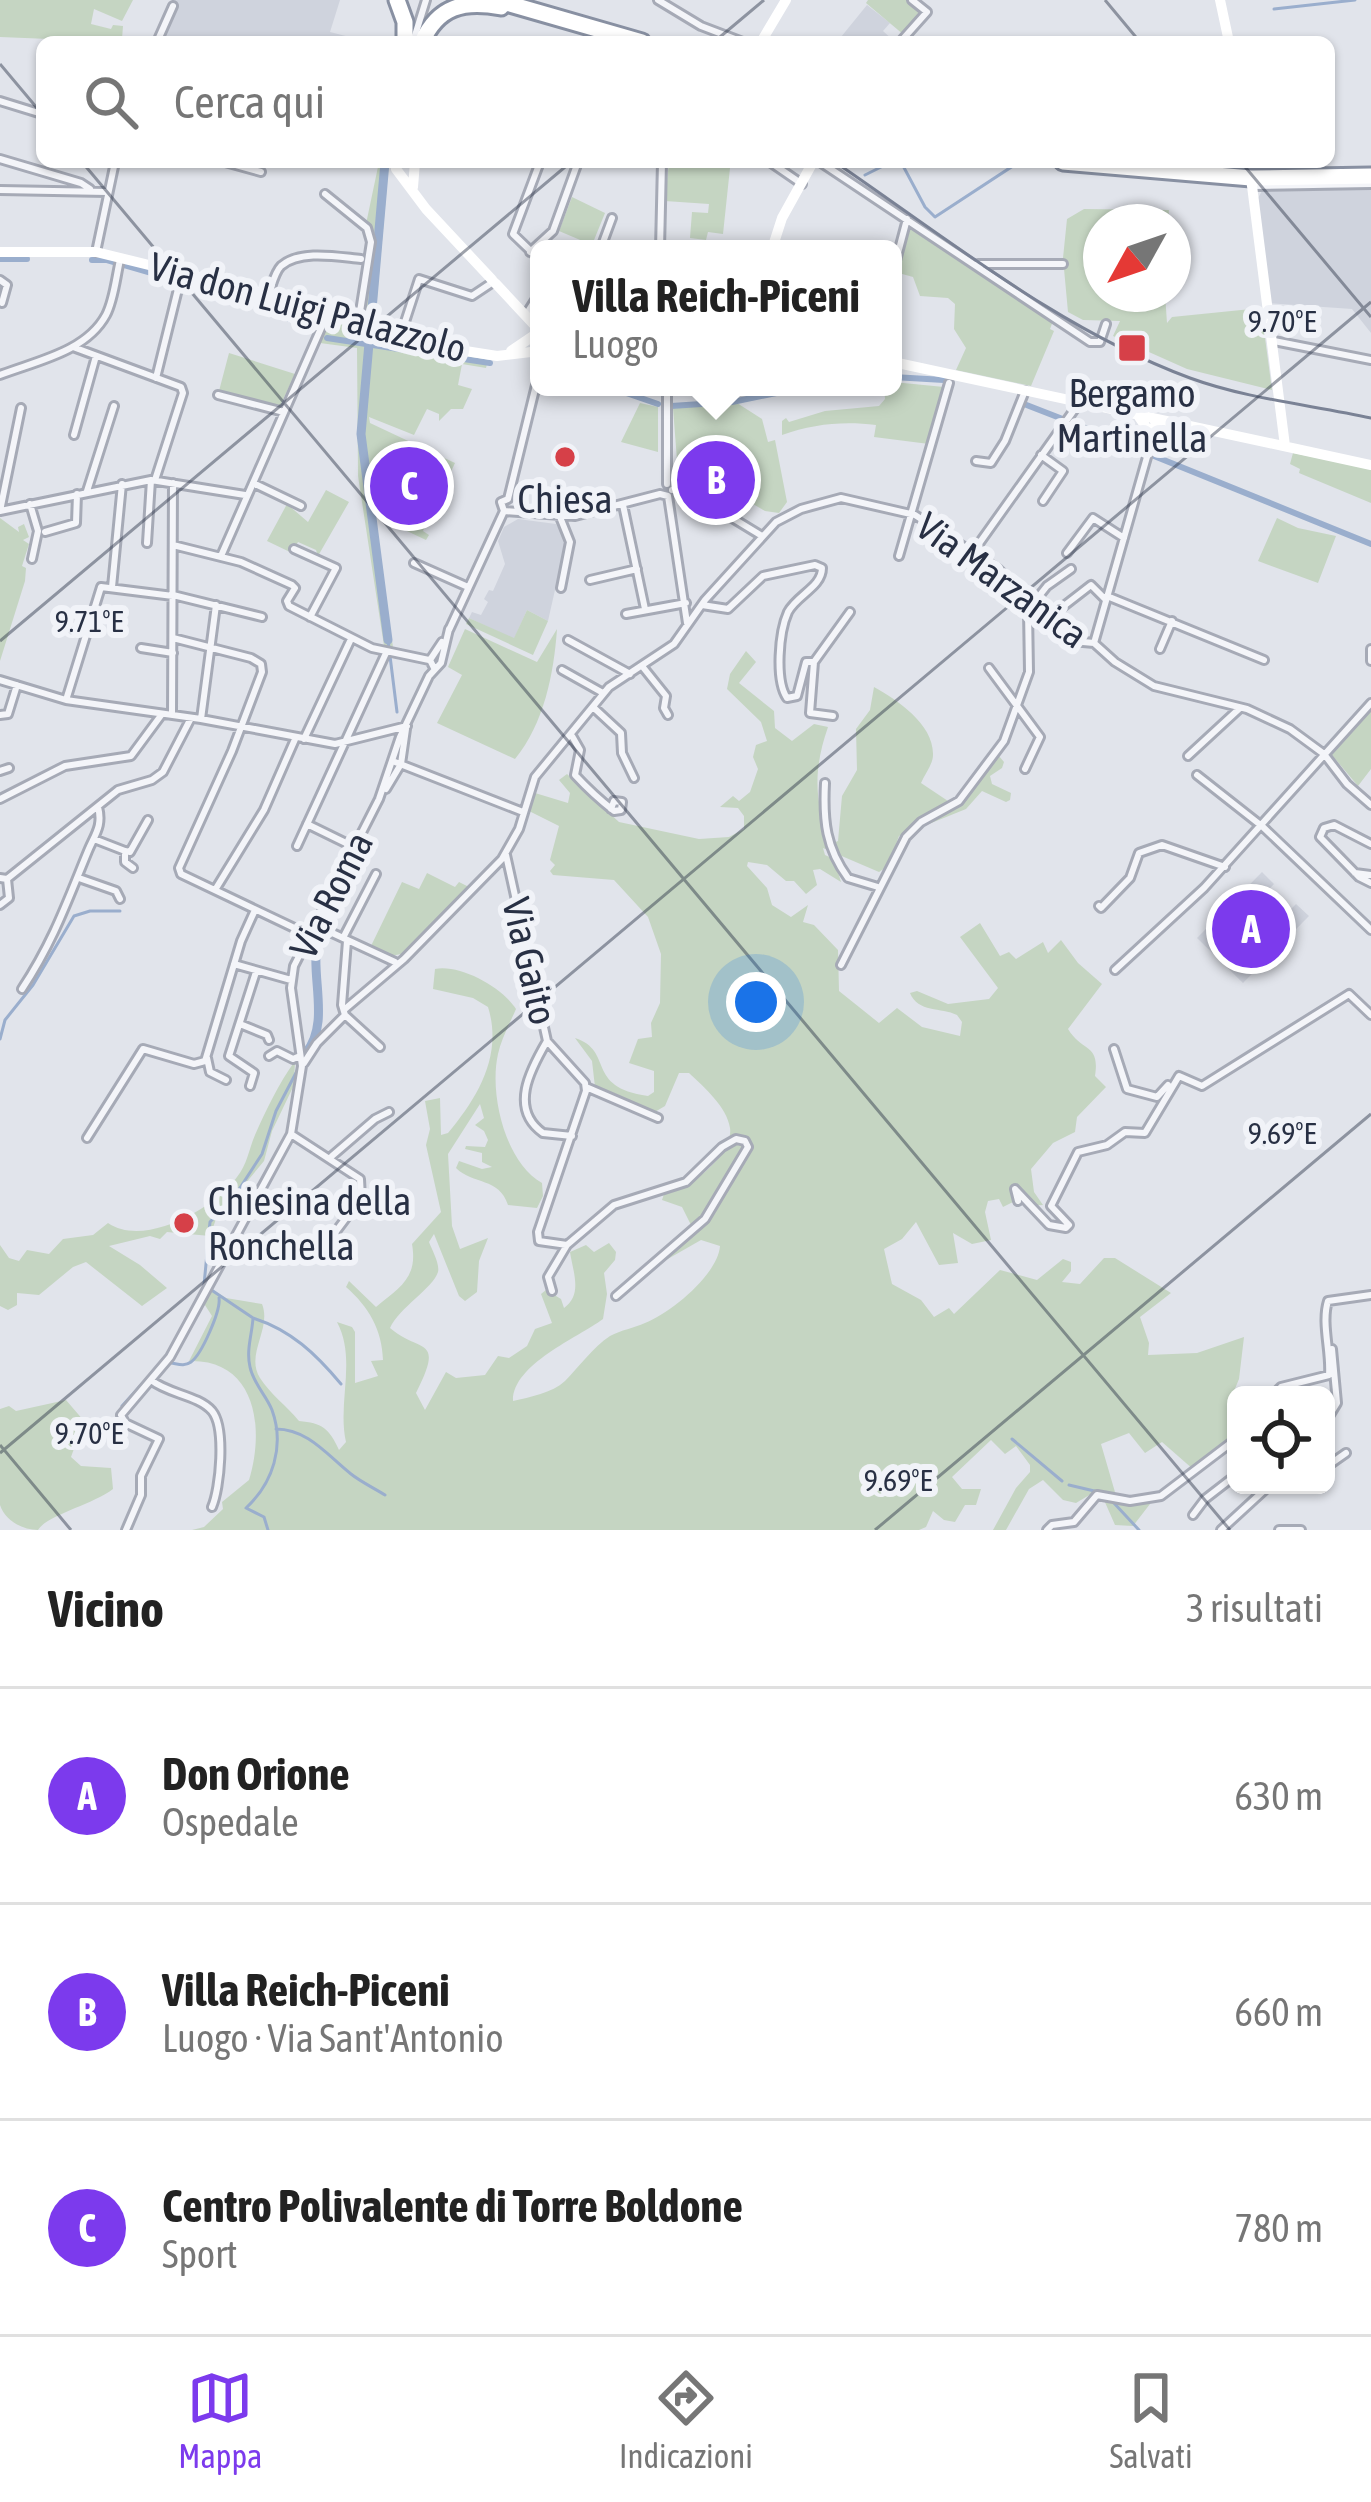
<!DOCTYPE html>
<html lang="it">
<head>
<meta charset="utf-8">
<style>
	body { margin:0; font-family:"Asap Condensed",sans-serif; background:#f2f2f2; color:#222 }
	.controls { position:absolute; right:36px; bottom:36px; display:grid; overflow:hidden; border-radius:18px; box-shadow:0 3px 9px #0004 }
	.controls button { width:108px; height:108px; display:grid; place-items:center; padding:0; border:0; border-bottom:3px solid #e0e0e0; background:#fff; color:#222; font:60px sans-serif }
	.compass { position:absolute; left:1083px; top:204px; width:108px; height:108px; border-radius:50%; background:#fff; box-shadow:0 3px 9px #0004; rotate:230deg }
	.you { position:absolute; left:756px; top:1002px; width:42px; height:42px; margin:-30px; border:9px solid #fff; border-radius:50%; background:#1a73e8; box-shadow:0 0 0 18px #1a73e833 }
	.badge { display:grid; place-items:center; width:78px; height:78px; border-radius:50%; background:#7c3aed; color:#fff; font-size:39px; font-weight:700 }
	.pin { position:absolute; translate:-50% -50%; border:6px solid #fff; box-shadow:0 3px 12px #0006 }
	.popup { position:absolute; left:530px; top:240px; width:372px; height:156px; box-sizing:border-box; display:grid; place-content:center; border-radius:18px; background:#fff; filter:drop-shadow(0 3px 9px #0005); font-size:39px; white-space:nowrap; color:#767676 }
	.popup b { font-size:45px; color:#222 }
	.popup::after { content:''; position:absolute; left:50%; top:100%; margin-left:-24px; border:24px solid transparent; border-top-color:#fff }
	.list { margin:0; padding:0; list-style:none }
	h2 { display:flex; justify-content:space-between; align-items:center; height:156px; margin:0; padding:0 48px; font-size:51px }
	h2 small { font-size:39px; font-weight:400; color:#767676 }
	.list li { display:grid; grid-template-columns:78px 1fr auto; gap:36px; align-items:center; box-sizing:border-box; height:216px; padding:0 48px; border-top:3px solid #e0e0e0 }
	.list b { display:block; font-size:45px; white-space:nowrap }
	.list p { margin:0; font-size:39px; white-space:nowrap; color:#767676 }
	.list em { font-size:39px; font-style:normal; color:#767676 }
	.icon { flex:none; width:66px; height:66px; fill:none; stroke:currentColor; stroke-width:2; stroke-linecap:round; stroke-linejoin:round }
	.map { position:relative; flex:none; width:1371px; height:1530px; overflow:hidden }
	.search { position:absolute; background:#fff; box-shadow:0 3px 9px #0004; left:36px; right:36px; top:36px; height:132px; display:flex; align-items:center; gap:30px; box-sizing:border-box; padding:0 42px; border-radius:18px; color:#767676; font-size:45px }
	.sheet { height:804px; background:#fff }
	nav { display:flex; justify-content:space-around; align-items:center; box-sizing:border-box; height:168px; border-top:3px solid #e0e0e0; background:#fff; font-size:33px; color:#767676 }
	nav a { display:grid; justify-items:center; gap:6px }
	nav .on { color:#7c3aed }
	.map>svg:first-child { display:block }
</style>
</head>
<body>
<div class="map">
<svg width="1371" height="1530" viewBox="0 0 1371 1530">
	<rect width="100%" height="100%" fill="#e1e4eb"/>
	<path fill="#cfd3dd" d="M174,0H340L330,32L369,42H161L177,7L172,4Z
		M867,5L890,23L883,31L895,42H847L841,37Z
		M1371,187V333L1352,309L1267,303L1258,198L1262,191Z
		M518,519L556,524L566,541L548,621L527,610L514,639L469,618L472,612L481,615L488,602L484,599L489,590L493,591L505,564L498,541L504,527Z
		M1262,872L1274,884L1261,898L1282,918L1296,904L1309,916L1243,983L1197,938Z"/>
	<path fill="#c5d5c2" d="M0,0H133L122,21L94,9L91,24L111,29L113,25L123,26L122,39L100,37L99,41L0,37Z
		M868,0H907L922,13L904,35L866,3Z
		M379,162H389L375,321L363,317L371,239L366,224Z
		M669,162L730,168L723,234L708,232L706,240L690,238L692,212L708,213L709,204L665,201Z
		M572,197L605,213L592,245L559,231Z
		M1084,209L1169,210L1168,222H1101V294H1165L1167,323L1172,317L1261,308L1272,390L1187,369L1113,336L1120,321L1083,320L1068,312L1063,258L1067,219Z
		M911,224L1053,321L1050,329L1054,331L1031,386L956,370L966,348L954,329L955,304L948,298L920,296L913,277L895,272Z
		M335,319L419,347L488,360L486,368L462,364L458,385L472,389L463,409H451L439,421V414L427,409L414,435L369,417L370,423L455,463L423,531L429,535L426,540L373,515L393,647L384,646L358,476L357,348L320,343L328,322Z
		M229,353L295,374L280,406L219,391Z
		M893,382L944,387L929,444L874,437L876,425C843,421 813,424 782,435V421L786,418L789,422L825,411L879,406L885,399L884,387H893Z
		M640,403L658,407V452L621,442Z
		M737,403L762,419L768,442L775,440L787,502L779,513L765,511L677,460L673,408Z
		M1293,453L1371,469V503L1299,473L1300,469L1290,464Z
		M326,490L349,502L318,556L316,550L298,542L292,553L267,541L287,504L308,522Z
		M0,518L19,532L18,527L24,524L29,537L23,540L29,544L22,566L26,568L25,581L0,661Z
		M1277,518L1298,528L1336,536L1318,583L1258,561Z
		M527,610L548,621L533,655L466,624L469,618L514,638Z
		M465,629L537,662L557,629C554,673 544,724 515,759L437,723L462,675L448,667Z
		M746,651L756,662L739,683L774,711L775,728L792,741L814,724L828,727C813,770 814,802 831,844L838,841L842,796L857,770L856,729L870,710L874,687C897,700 934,724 933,755C933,764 925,774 921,783L951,803L966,798L998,755L1004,762L1002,768L990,776L992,784L1011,793L1010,800L1006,802L982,791L966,809L899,836L888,866L879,872L823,848L825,855L834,859L841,882L820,869L813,870L817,885L806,894L794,881H786L767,865L748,862L747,866L767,888L772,905L791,917L808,905L803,922L814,925L838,950L839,991L879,1023L897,1008L922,1027L960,1036L962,1022L957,1015C941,1007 918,1013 910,993L917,991L948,1004L989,999L998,988L960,937L980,923L1000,956L1009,952L1016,959L1043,942L1048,953L1061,940L1078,963L1102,984L1068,1029C1083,1053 1100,1043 1095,1076L1106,1087L1077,1117L1075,1132L1053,1143L1031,1169L1034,1192L1043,1205L1028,1206L1015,1201L1003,1207L999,1199L988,1201L985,1212L991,1240L972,1244L953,1233L958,1263L939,1265L916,1222L902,1239L884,1249L892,1284L921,1300L934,1317L949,1308L954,1314L1000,1270L1037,1280L1063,1259L1071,1262V1271L1062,1282L1080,1284L1104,1258H1115L1171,1293L1140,1317L1149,1343L1148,1355L1197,1353L1244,1337L1239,1379L1227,1408L1236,1435L1194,1470L1162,1442L1145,1453L1129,1433L1101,1444L1117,1499L1150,1504L1133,1526L1115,1525L1104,1500L1091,1494L1076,1503L1063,1500L1043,1480L1029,1489L1006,1530H993L1016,1488L1030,1472V1465L1016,1446L1005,1454L991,1440L952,1477L962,1489H981L976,1505H965L955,1522L944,1520L933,1511L926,1527L919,1530H192L204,1527L223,1509L222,1502L249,1480C265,1428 256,1359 189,1361L212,1316L203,1302L211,1289L226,1298L262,1304C272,1329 245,1354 260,1378C270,1394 287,1406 299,1421C322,1423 329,1428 339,1450L346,1442C337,1402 357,1360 337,1322L352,1327L355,1332V1383L378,1376L371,1361L383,1360C382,1330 369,1307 346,1287L349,1281L376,1307C400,1287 418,1278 412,1244L441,1212L426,1145L430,1129L425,1101L440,1098L441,1135L448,1133C478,1097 503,1055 488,1007L473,998L433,989L435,969C460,964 502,987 516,1009C510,1023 501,1039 498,1054C489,1094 505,1162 542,1183L543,1196L537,1208L508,1205C499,1177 473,1185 456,1168L459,1161L482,1169L492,1167L482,1162V1153L465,1149L466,1146L485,1147L488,1140L484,1131L475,1125L484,1118L480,1104L448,1154L452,1226L460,1249L488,1238L479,1261L477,1292L465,1301L459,1296L434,1234L429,1242C432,1250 440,1264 438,1272C433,1288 399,1308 390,1328C420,1354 445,1335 416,1393L425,1410L446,1372L456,1378L485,1375L498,1356L509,1358L527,1346L535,1329L552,1323L541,1294L546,1290L561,1299L564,1308C583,1295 573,1272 570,1252L586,1245L594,1252L609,1243L616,1252L615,1260L604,1273L607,1294L603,1319C577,1338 512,1365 513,1401C530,1397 552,1393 565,1381C579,1367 593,1347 610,1336C621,1330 634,1328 645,1323C671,1313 718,1274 720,1246L701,1240L666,1260L694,1231L682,1207L662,1200L664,1194C686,1192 734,1155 730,1128C727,1107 704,1087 689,1073H679L665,1106L648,1116L595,1087L592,1061L575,1038C615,1051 584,1087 648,1096L654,1092V1071L629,1063L638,1039L652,1037L651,1023L660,1003L661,954L648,917L614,880L553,875L550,871L555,865L550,860L559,826L527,810L535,793L568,803L570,793L559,780L567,774L619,822L699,839L729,837L744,829V816L738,808L720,807L733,796L739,801L750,792L758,769L753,757L756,745L767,741L761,722L727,689L730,674Z
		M1371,710V769L1358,786L1331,754Z
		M427,873L455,887L459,882L469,887L401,954L391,956L371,946L402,882L419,889Z
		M295,1061L294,1085L272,1131L264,1161L216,1219L210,1236L167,1232L160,1239L150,1236L109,1246L140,1265L167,1288L142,1306L86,1262L73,1267L39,1295L17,1293V1305L8,1310L0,1306V1245L9,1258L19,1261L27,1250L49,1254L63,1239L93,1235L108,1223C144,1248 214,1209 237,1177C247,1165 249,1149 255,1135C266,1110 279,1083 295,1061Z
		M66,1400L84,1421L71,1457L81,1466L111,1468L113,1489C92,1505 47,1515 38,1530C23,1530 5,1521 0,1505C0,1487 0,1431 0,1409L9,1406L16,1411Z"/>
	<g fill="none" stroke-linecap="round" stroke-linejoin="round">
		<path stroke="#9aaecd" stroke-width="3" d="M1274,9L1355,0
			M901,162L925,207L935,217L1019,162
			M865,175L891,162
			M388,640L397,712
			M0,1039L5,1020L33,985L74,916L90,911H120
			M253,1318C291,1330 316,1354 341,1384
			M171,1363C178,1364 184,1367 191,1362C202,1354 221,1310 219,1298
			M122,1406L161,1363
			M276,1429C308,1429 328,1456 351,1474C361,1482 374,1488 385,1495
			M1012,1439L1062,1481
			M1069,1485L1107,1494
			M1113,1502L1139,1530
			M268,1530L264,1517L246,1508C273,1483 285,1446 272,1410C266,1395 253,1383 250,1367C246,1350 252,1335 253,1318L204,1285L210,1222L236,1194L262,1154L276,1111L298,1069"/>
		<path stroke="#9aaecd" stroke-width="6" d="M0,259H27
			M92,260H107L265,306L309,329
			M327,338L490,363
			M893,377L944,380
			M609,387L658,404
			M1024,404L1114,439
			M671,406L732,402L806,387
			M1154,456L1371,544"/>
		<path stroke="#9aaecd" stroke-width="9" d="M385,162L361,434L388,640
			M306,1053C328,1026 314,986 316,953"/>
		<g stroke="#a6aab6" stroke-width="12">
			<path id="street" d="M658,0L701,26L743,42
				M902,40L927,12L912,0
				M157,42L173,6
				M413,42L426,0
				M0,101L42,114
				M0,159L81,183L90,189
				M225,162L261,172
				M770,162L802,184
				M820,162L1090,342H1100L1106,324
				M1253,186L1371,184
				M0,190L107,192
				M325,194L367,228L371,242L359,318
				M610,249L602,245L612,218
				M660,249L662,162
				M96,252L115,162
				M530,252L553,231L578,162
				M539,259L513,234L540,162
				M978,264H1063
				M893,272L907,219
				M0,280L7,285L2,303
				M269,293C272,285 275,272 281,266C300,249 339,257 361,259
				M527,313L539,294
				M403,328L419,279L472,296L493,282
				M1274,341L1371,360
				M73,347L181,387L183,393L155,480
				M0,375C36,361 86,352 106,315C114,300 116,277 120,260
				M156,378L182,273
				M218,395L284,412
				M1064,423L1099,437
				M74,435L96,356
				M1041,455L1063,471L1043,501
				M976,461L991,463L1005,441L1025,391
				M253,483L301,506
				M667,484V387
				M672,490L688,491L762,536
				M87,491L114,406
				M668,496L687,623
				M30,504L38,531L32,559
				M623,505L645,609
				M0,511L151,480L245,495
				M0,511L21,408
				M504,511L575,516L660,494L668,496
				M560,517L570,542L561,588
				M45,532L76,523L77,494
				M147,543L151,480
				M173,545L241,562L292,585L295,588L287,601L289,606L372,648L429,660
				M294,549L336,568L310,617
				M973,552L1079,403
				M1067,553L1093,518L1124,538
				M221,556L329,310
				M899,556L949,383
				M414,563L468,587
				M590,580L637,569
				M112,587L122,484
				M173,595L262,617
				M1107,596L1264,660
				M702,605L728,609L763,576L815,565L822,568C822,587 797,595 788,612C779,632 775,680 787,698L797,696L806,662H814L810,713L833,716
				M1060,609L1091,585L1106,600
				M626,614L686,603
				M449,630L504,511L501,502L508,499L539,373
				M173,638L251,658L261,664L262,672L232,751L179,868L181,874L309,935
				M568,640L630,674
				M1094,643L1155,429
				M141,648L173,653
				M1160,649L1172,621
				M1371,649V661
				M814,662L850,612
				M642,666L666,696L664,708L668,715
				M434,668L430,660L442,642
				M989,668L1040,737L1025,769
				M562,670L603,693
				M0,680L66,700L201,719L335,744L407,726
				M66,700L101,587L173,596
				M593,707L621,733L622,753L634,778
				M0,715L8,714L17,685
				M172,715L173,483
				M201,719L216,605
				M572,736L580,750L575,775C587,788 600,800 614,811L621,810L622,802L614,801L611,809
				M304,739L351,639
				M1188,756L1240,708
				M395,762L523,812
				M0,771L9,768
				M1197,775L1263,827L1371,930
				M825,783C823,821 826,848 848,878L878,887
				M386,789L401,764L406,729
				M0,799L65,766L131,756L162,714
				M307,824L354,847
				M94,839L125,851V862L133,868
				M1371,844L1334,825L1324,828L1320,837L1359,877L1371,883
				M297,846L386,653
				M125,851L130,852L148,820
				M506,855L547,1041L585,1083L586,1091L538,1232L539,1241L567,1245L614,1205L686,1182L722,1147L736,1139L745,1141L748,1147L705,1219L616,1296
				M1355,873L1371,875
				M0,878L7,879L118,790L152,780L163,772L191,718
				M79,878L116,891L120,899
				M215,890L264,810L296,737
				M0,905L9,898L7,879
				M1099,906L1101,908L1130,878L1139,853L1162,845L1225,867
				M315,925L395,962
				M343,938L376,874
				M234,964L291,980
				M841,965L906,837L921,822L959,801L1004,741L1029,672L1028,610L1047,586L1071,569
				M1115,970L1204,888L1371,703
				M22,989C53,942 67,902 88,851C95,834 103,826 98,807
				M345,1009L404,959L502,859L519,829L535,777L609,687L674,644L705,600L776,522L801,509L841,498L915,515L998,569L1072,641L1094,643L1115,662L1154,686L1247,709L1290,729L1324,754L1347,784L1371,805
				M345,1015L380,1047
				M240,1024L267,1035L269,1040
				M547,1041C530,1070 509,1109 543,1133L572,1136
				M1114,1049L1127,1089L1157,1097L1168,1085
				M269,1056L277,1051L293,1059L300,1056
				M207,1058L210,1072L226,1080
				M304,1063L317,1043L345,1015L342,1005L347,941
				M250,1086L254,1073L229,1056L256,972
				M586,1087L658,1118
				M291,1134L360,1179L361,1198L334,1234
				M87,1138L143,1049L194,1064L205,1061L241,941L255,910
				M332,1156L375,1119L389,1112
				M1018,1201L1015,1189L1049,1225L1066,1228L1069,1225L1051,1206L1078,1152L1107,1145L1125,1132L1145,1133L1179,1076L1202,1086L1349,994L1371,1015
				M552,1291L548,1277L567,1245
				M151,1380C168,1394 198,1395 212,1411C226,1428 220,1489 212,1507
				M1273,1395L1281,1387L1329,1375C1331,1352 1321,1323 1328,1301L1371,1295
				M1326,1421L1337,1403L1332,1349
				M1326,1467L1346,1453
				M1193,1515L1205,1499L1236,1475
				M126,1530L141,1495V1476L159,1439L125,1423L121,1415L170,1357L291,1134L302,1066L291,988L294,966L379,799L400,737L429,676L441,663L449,629
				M1047,1530L1052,1525L1074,1522L1097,1495L1130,1501L1161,1496L1236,1439
				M1221,1530L1270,1485
				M1279,1530H1301"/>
		</g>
		<g stroke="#8890a2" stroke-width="21">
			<path id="highway" d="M397,0L405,22V42
				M496,0L642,42
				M422,42C438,6 464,0 501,7
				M1063,162L1251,178L1371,176"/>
		</g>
		<use href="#street" stroke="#f4f5f9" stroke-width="6"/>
		<path stroke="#fff" stroke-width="10" d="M1220,0L1229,42
			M761,42L786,0
			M395,162L396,169L426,209L539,330
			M1251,178L1285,446
			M413,187L415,162
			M772,249L782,218L813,162
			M0,252H96L315,306L440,347L497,356L531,352
			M511,351L539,332
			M893,362L1371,465
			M1137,414L1148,430L1157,427L1154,419"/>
		<use href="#highway" stroke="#fff" stroke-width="15"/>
		<path stroke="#7a8295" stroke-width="3" d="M835,162C948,239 1060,330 1190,378C1247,399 1312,405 1371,418"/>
	</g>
	<path fill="none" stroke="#283044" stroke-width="3" stroke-opacity="0.45" d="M1105,0L1140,42M714,42L764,0M0,64L42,114M82,162L1230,1530M1241,162L1371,317M0,641L571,162M0,1445L71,1530M0,1453L1371,302M875,1530L1371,1114"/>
	<g fill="#d64048" stroke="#f1f3f8" stroke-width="4.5">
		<rect x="1117" y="333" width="30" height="30" rx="6"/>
		<circle cx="565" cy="457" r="12"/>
		<circle cx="184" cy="1223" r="12"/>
	</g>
	<g text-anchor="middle" stroke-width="12" stroke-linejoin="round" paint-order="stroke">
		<g font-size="39" fill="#283044" stroke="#f1f3f8">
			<text transform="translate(308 307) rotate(15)" y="14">Via don Luigi Palazzolo</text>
			<text transform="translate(1002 580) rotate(36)" y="14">Via Marzanica</text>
			<text transform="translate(331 895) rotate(-63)" y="14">Via Roma</text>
			<text transform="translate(530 961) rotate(77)" y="14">Via Gaito</text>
		</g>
		<g font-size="39" fill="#283044" stroke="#f1f3f8">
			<text x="1132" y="407">Bergamo<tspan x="1132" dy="45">Martinella</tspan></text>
			<text x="565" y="513">Chiesa</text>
			<text x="208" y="1215" text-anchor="start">Chiesina della<tspan x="208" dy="45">Ronchella</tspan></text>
		</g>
	</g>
	<g font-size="30" text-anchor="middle" fill="#283044" stroke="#f1f3f8" stroke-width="12" stroke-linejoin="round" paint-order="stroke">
		<text x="1282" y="332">9.70°E</text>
		<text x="89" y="632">9.71°E</text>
		<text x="1282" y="1144">9.69°E</text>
		<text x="89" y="1444">9.70°E</text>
		<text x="898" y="1491">9.69°E</text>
	</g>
</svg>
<div class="controls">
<button><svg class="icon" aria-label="locate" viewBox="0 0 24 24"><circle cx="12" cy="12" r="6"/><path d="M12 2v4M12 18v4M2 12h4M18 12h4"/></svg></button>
</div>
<svg class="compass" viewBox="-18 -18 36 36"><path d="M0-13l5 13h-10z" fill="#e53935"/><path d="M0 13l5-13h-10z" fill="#767676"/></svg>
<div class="you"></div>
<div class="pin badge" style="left:1251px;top:929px">A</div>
<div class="pin badge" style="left:716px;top:480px">B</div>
<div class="popup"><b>Villa Reich-Piceni</b>Luogo</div>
<div class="pin badge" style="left:409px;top:486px">C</div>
<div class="search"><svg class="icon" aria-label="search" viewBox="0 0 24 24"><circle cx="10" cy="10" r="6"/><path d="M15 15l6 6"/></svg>Cerca qui</div>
</div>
<section class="sheet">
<h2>Vicino<small>3 risultati</small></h2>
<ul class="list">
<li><span class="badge">A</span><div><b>Don Orione</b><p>Ospedale</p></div><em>630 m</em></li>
<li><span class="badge">B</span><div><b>Villa Reich-Piceni</b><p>Luogo · Via Sant'Antonio</p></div><em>660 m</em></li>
<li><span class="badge">C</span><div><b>Centro Polivalente di Torre Boldone</b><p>Sport</p></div><em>780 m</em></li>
</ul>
</section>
<nav>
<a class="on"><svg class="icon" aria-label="map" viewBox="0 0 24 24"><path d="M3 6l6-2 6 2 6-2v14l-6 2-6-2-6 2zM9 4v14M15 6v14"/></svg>Mappa</a>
<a><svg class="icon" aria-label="directions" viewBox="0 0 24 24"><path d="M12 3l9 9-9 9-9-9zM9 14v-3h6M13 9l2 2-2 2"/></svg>Indicazioni</a>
<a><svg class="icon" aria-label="saved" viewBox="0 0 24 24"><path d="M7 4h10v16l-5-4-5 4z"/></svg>Salvati</a>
</nav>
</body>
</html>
